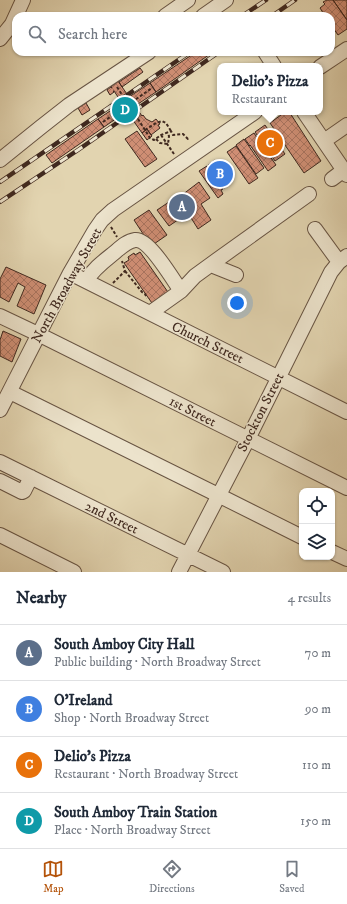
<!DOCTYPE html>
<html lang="en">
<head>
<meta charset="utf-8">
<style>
	body { margin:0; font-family:"IM FELL DW Pica",serif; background:#f2f2f3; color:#1f2937 }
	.controls { position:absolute; right:12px; bottom:12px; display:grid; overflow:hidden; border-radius:8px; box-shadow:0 1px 3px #0004 }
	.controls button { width:36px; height:36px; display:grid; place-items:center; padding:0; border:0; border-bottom:1px solid #e0e1e3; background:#fff; color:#1f2937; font:20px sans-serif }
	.you { position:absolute; left:237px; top:303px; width:14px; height:14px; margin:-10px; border:3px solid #fff; border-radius:50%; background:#1a73e8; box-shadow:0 0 0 6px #1a73e833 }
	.badge { display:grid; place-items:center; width:26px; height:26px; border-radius:50%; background:#b45309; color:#fff; font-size:13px; font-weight:700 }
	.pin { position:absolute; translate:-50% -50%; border:2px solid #fff; box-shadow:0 1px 4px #0006 }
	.popup { position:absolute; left:217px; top:63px; width:106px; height:52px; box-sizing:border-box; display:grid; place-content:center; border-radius:8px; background:#fff; filter:drop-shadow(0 1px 3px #0005); font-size:13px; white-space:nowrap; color:#747a83 }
	.popup b { font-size:15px; color:#1f2937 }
	.popup::after { content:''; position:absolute; left:50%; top:100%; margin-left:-8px; border:8px solid transparent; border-top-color:#fff }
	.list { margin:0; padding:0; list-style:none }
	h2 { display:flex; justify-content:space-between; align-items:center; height:52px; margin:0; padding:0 16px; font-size:17px }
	h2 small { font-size:13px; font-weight:400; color:#747a83 }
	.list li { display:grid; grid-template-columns:26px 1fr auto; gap:12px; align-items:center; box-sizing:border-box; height:56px; padding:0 16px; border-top:1px solid #e0e1e3 }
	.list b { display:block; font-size:15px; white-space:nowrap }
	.list p { margin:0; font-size:13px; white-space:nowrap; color:#747a83 }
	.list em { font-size:13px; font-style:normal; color:#747a83 }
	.icon { flex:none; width:22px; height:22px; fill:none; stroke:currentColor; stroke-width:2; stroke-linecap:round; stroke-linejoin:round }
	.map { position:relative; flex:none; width:347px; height:572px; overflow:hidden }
	.search { position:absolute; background:#fff; box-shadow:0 1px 3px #0004; left:12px; right:12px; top:12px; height:44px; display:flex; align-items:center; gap:10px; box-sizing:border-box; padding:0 14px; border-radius:12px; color:#747a83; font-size:15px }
	.sheet { height:276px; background:#fff }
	nav { display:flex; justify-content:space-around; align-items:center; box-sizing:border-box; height:56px; border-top:1px solid #e0e1e3; background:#fff; font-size:11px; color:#747a83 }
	nav a { display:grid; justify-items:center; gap:2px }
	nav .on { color:#b45309 }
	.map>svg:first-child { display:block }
</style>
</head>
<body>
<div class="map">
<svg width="347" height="572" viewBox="0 0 347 572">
	<defs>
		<pattern id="building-cross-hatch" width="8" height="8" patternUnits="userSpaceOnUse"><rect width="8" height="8" fill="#cf8e74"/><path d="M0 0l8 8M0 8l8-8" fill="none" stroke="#a9745f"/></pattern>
	</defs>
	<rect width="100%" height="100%" fill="#e2d4b0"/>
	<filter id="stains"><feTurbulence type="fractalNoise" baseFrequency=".005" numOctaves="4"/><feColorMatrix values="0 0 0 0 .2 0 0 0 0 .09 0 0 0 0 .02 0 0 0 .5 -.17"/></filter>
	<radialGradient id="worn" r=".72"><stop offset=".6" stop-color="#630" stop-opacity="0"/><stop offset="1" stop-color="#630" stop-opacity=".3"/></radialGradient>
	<path fill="url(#building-cross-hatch)" stroke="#40291f" d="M327,0H333L347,20V29L338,35L331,25V16H325L320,8L325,4L323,2Z
		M333,0H347V20Z
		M196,52H213L156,92L150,83Z
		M140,68L143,72L122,87L119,82Z
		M118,81L129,97L150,83L156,92L135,106L142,116L143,115L146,119L152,122L156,119L160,124L158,125L160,128L151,135L147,129L142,133L128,113L120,118V116L104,127L98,119L122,103L114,91H113L114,92L110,95L107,90L111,87L112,88L111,87Z
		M86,103L90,110L82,115L78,108Z
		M285,112L290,113L321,161L304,173L270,123Z
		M98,119L104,127L52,163L46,155Z
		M265,125L285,154L275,161L255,132Z
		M147,129L152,136L147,140L142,133Z
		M137,131L157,159L145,167L125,139Z
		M254,133L276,165L268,171L250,145V146L245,139Z
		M244,139L264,168L256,174L236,145Z
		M236,146L258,178L249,184L227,152Z
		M215,160L231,183L224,188L208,165Z
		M207,166L223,189L221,190L223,194L218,198L199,171Z
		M199,182L210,198L201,204L211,220L198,229L188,213L169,226L157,210L181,194L182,195Z
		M149,210L167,235L151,246L134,220Z
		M140,252L170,295L154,306L124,263L129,260L128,257L134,253L135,255Z
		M6,267L46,285L34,314L17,306L25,287L18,283L9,302L0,297V279Z
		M3,331L21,339L12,362L0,356V340Z"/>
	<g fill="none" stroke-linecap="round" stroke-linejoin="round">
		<g stroke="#685443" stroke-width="16">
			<path id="minor" d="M165,16L188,0
				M203,16L226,0
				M0,39L12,24L23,0
				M265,52L274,66
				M320,67L347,49
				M304,112L347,175
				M324,141L347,125
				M0,160L41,127L69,105L149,52
				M332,179L344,170
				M315,229L339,262
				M211,265L236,275
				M70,273L347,412
				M86,281C93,269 104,261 114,253C120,248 127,241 135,240C149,238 173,280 181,291
				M150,313L181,291L195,276L217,260L309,194
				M0,316L38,334L347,488
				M10,392L218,495L302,537
				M0,410L70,273L95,230L102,220L113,210L255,112
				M0,462L223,572
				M0,481L22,492L24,491L31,477
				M0,535L74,572
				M332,552L347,559
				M179,572L248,439L331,272L339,262L347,256"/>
		</g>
		<path stroke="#40291f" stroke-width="2" stroke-dasharray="3 2" stroke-linecap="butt" d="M119,108L127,102
			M138,119L150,138L154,140L161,135L171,131L173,135L183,134L188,139L189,138
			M103,122L152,88
			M145,130L156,123L162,121L166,123L171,131
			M161,135L174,154
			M156,139L160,143L168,144L169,136L167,132
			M111,227L117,237
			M125,271L142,292L145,294L147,298
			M113,283L125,271L122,261"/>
		<use href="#minor" stroke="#ece3cc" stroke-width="14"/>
		<g stroke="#40291f" stroke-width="4.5">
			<path id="rail" d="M242,16L266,0
				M272,16L295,0
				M0,182L190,52
				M0,202L78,150L219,52"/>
		</g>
		<use href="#rail" stroke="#ece3cc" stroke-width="3" stroke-dasharray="9" stroke-linecap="butt"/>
		<path stroke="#40291f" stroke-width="2" stroke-dasharray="3 2" stroke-linecap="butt" d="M117,87L138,119"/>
	</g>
	<g text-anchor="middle" stroke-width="3" stroke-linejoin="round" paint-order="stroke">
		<g font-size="14" fill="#40291f" stroke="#ece3cc">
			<text transform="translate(66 285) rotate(-61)" y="5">North Broadway Street</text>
			<text transform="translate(208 342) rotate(26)" y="5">Church Street</text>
			<text transform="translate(193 411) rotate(27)" y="5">1st Street</text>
			<text transform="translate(260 412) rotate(-63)" y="5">Stockton Street</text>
			<text transform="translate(112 517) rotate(26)" y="5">2nd Street</text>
		</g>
	</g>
	<rect width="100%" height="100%" filter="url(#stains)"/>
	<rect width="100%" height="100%" fill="url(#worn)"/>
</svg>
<div class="controls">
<button><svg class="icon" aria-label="locate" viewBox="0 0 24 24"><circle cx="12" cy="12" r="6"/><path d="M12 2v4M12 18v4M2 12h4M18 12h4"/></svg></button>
<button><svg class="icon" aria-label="layers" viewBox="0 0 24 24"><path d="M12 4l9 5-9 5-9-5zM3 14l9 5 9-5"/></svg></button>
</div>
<div class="you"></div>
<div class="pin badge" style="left:182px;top:207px;background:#5c6f8a">A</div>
<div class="pin badge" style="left:220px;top:174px;background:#3f7fe0">B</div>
<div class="pin badge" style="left:270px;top:143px;background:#e8710a">C</div>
<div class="popup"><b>Delio's Pizza</b>Restaurant</div>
<div class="pin badge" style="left:125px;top:110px;background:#0f9aa8">D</div>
<div class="search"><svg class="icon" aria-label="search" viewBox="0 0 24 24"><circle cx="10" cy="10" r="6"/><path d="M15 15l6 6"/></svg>Search here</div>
</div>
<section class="sheet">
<h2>Nearby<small>4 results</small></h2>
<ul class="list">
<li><span class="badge" style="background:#5c6f8a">A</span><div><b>South Amboy City Hall</b><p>Public building · North Broadway Street</p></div><em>70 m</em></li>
<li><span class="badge" style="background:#3f7fe0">B</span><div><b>O'Ireland</b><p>Shop · North Broadway Street</p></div><em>90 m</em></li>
<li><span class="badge" style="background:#e8710a">C</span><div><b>Delio's Pizza</b><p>Restaurant · North Broadway Street</p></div><em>110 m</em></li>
<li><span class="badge" style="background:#0f9aa8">D</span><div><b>South Amboy Train Station</b><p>Place · North Broadway Street</p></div><em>150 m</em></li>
</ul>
</section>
<nav>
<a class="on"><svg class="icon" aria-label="map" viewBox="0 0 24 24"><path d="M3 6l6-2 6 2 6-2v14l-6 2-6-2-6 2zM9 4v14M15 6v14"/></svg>Map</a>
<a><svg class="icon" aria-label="directions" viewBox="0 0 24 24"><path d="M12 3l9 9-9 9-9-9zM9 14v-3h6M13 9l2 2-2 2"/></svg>Directions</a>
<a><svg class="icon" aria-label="saved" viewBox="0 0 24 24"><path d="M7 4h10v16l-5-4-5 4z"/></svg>Saved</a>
</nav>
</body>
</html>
